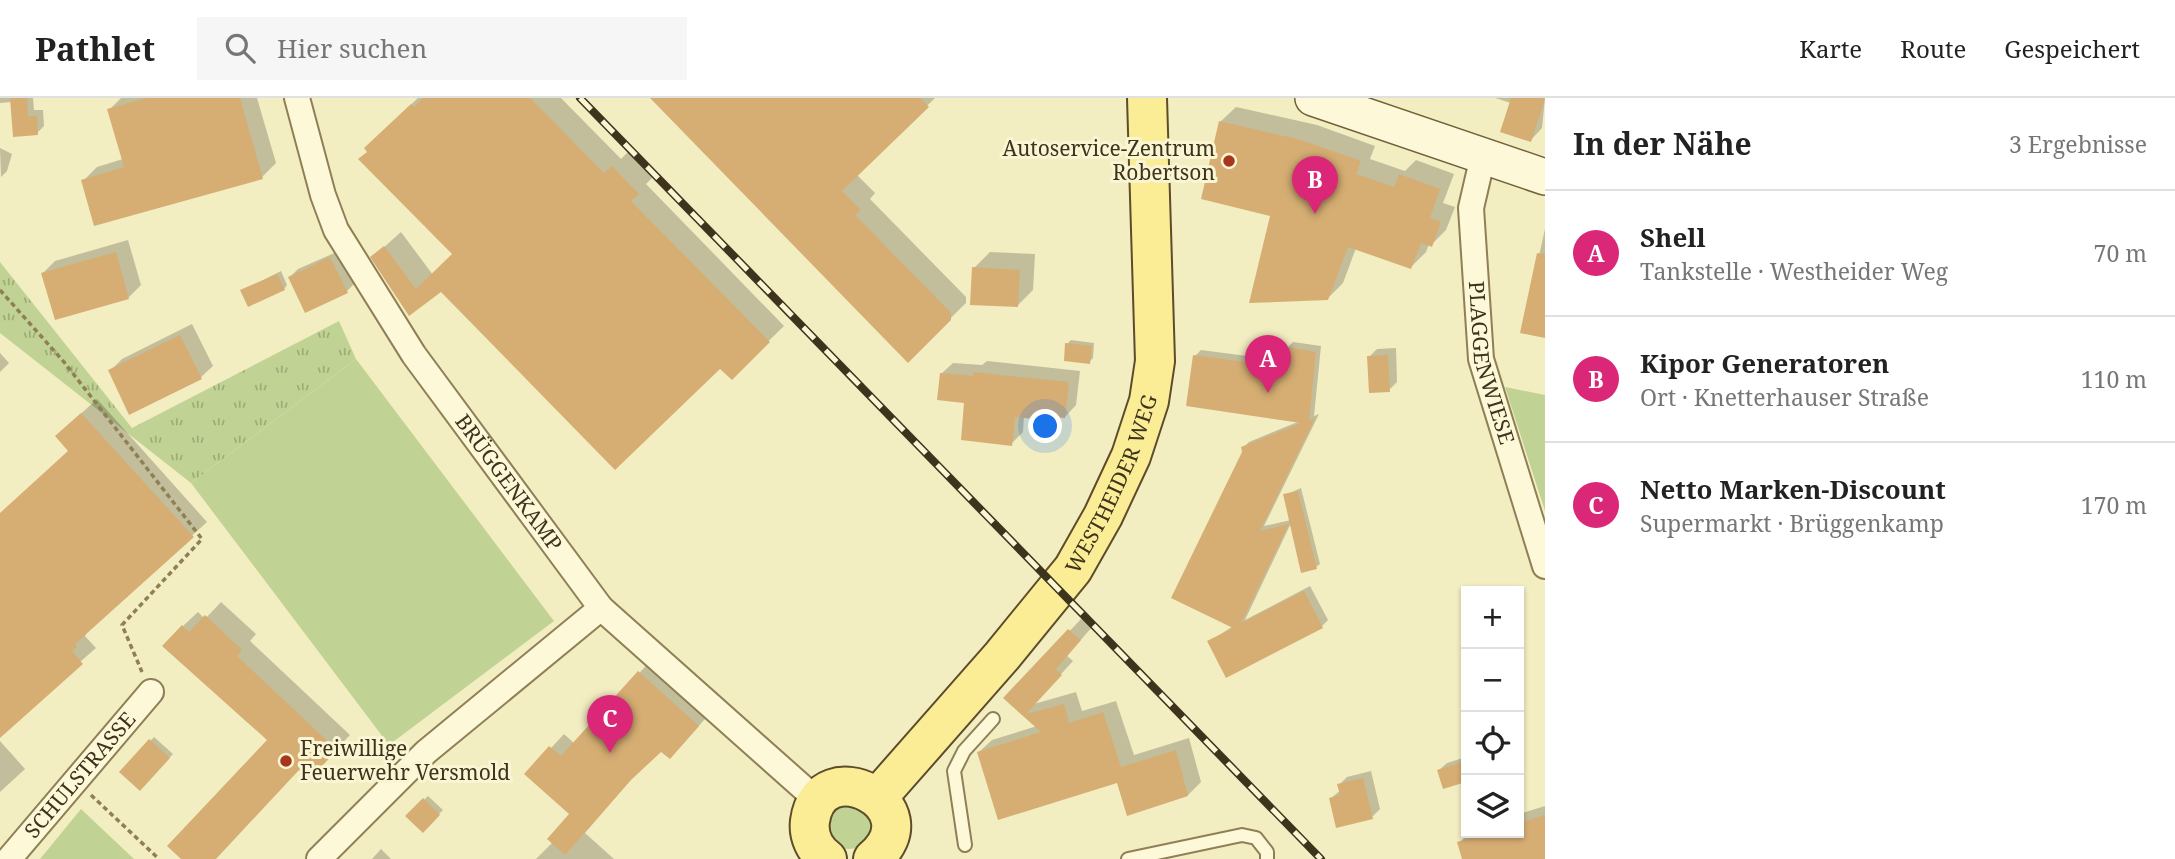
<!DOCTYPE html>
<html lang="de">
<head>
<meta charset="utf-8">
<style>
	body { margin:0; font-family:"Noto Serif",serif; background:#f6f6f6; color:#222 }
	.controls { position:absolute; right:21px; bottom:21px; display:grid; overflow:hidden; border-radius:0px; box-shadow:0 2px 5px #0004 }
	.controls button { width:63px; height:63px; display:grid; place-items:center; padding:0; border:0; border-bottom:2px solid #e0e0e0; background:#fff; color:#222; font:35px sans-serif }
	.you { position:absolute; left:1046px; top:329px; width:24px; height:24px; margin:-18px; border:5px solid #fff; border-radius:50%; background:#1a73e8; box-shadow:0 0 0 10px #1a73e833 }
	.badge { display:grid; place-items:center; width:46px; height:46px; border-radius:50%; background:#db2777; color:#fff; font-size:23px; font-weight:700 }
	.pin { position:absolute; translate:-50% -58px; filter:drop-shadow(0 2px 4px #0008) }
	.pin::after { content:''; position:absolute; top:37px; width:24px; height:21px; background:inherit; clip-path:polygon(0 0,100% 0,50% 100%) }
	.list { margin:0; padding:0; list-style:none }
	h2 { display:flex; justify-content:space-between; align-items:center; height:91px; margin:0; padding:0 28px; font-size:30px }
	h2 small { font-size:23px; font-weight:400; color:#767676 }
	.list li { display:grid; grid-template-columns:46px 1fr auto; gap:21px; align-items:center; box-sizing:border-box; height:126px; padding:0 28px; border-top:2px solid #e0e0e0 }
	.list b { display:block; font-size:26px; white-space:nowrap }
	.list p { margin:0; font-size:23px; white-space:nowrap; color:#767676 }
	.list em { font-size:23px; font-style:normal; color:#767676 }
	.icon { flex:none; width:38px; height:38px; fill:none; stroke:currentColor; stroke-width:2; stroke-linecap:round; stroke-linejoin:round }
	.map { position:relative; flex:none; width:1545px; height:761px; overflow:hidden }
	header { display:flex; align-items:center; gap:42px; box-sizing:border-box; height:98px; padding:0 35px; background:#fff; border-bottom:2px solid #e0e0e0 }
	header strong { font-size:33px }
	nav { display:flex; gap:38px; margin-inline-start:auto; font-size:24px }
	.search { width:490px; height:63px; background:#f6f6f6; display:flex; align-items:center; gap:18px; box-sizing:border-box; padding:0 24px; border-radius:0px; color:#767676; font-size:26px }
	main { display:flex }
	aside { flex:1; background:#fff }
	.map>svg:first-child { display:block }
</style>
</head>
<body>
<header>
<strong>Pathlet</strong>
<div class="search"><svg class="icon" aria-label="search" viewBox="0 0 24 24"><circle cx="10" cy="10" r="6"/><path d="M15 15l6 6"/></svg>Hier suchen</div>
<nav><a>Karte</a><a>Route</a><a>Gespeichert</a></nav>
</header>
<main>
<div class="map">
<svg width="1545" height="761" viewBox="0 0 1545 761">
	<defs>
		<pattern id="park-tufts" width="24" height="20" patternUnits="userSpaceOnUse" patternTransform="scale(1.75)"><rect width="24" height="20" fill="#c1d394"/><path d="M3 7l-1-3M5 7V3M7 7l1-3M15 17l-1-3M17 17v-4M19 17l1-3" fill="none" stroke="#9eac78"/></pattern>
	</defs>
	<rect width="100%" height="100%" fill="#f3edc2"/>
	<path fill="#c1d394" d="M356,261L554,523L389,647L191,385Z
		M1505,289L1545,297V413Z
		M827 729a22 22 0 1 1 44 0a22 22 0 1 1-44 0Z
		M81,711L134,761H40Z"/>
	<path fill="url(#park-tufts)" d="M0,164L132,330L339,223L356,261L191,385L0,235Z"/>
	<path fill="#0003" d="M0,0H33L34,12H43L44,28L37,35L12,4L0,5Z
		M121,0H257L276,65L262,79L83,83L97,69L123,61L109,12Z
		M418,0H561L621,61L628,54L653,79L646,86L784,228L732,279L720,268L442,192L409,215L373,159L401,134L433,177L454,156L368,53L381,35Z
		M663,0H935L857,77L875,95L870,101L966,199V205L908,262Z
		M1495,0H1545L1542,30L1531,42L1511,5Z
		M1236,9L1317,27L1375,48L1370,61L1405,73L1416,62L1454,76L1443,105L1455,109L1446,132L1431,147L1429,146L1426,154L1411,169L1356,150L1343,185L1328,200L1272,117L1220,24Z
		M0,50L12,56L7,73L1,79Z
		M1545,131V239L1522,234Z
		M128,142L141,187L129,199L56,220L43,175L55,163Z
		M339,153L355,185L347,193L290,179L298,171Z
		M990,154L1035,156L1033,192L1017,208L974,170Z
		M281,173L287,187L284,191L242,193Z
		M192,226L213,268L200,280L110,273L122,261Z
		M1071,242L1094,245L1093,260L1089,264L1067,246Z
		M1293,244L1321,248L1314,318L1319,316L1264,428L1291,422L1285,397L1301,390L1320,466L1316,469L1291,425L1245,522L1310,488L1328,522L1322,528L1209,544L1233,528L1243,350L1249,344L1300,323L1195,258L1201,252L1285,263L1287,250Z
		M1396,250L1397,284L1389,292L1369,259L1377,251Z
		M0,255L9,265L0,274Z
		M987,263L1080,273L1076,307L1065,319L1053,317L1049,321L1024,319L1023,334L1011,346L941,276L953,265L982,267Z
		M97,301L207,424L89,531L85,538L96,550L0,634V416L70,352L72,324Z
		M221,504L256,536L250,543L350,637L324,664L300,670L215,761H184L269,642L183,528L198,514L205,521Z
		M1082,520L1092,529L1067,558L1073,563L1034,606L1076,594L1082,613L1116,603L1134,657L1189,640L1201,684L1188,697L979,654L992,642L1037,628L1006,600Z
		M652,561L711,614L683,646L661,651L640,671L585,735L614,761H536L553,744L571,716L527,676L564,636L575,646Z
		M154,639L173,656L140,691L121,674Z
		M0,643L25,671L0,694Z
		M1466,659V682L1444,689L1439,672L1447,665Z
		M1371,673L1380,711L1372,719L1331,700L1341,692L1339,687L1347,679Z
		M428,698L443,712L423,732L408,718Z
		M1545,708V761H1464L1459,745L1469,735H1519V716Z
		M381,751L391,761H372Z"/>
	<path fill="#d6ae73" d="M10,0H27L28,18H37L38,37L13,39Z
		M146,0H240L263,81L94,128L81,82L124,69L107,11Z
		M423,0H530L604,75L612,68L639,96L631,103L770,244L732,282L720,271L615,372L441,194L409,218L370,159L384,148L416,191L452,156L358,61L367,54L364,50L411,6L414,9Z
		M650,0H920L929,9L842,93L861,112L855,117L951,215V222L908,265Z
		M1511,0H1545L1531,44L1500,34Z
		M1219,23L1301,42L1361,63L1356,76L1394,89L1399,76L1440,91L1430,120L1441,124L1432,149L1421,145L1411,171L1348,149L1328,202L1249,205L1270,118L1201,101Z
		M116,154L129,201L55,222L41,175Z
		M1537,155L1545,156V240L1520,235Z
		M330,159L348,195L305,215L288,179Z
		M972,169L1020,172L1018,209L970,207Z
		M277,176L285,192L248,209L240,192Z
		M180,237L202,281L129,317L108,272Z
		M1065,245L1092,248L1090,266L1064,263Z
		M1285,249L1316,254L1309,322L1315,320L1260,433L1289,426L1241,525L1304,493L1323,530L1226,580L1207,543L1233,530L1171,500L1242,354L1241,349L1301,325L1186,308L1193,257L1282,269Z
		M1388,257L1390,294L1369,295L1367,258Z
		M973,274L1069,284L1065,320L1051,319L1050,323L1015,319L1012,348L961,342L964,305L937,302L940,275L973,278Z
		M81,315L194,439L75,546L77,549L72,553L83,566L0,640V415L68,353L55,338Z
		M1298,393L1317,471L1301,475L1283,396Z
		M205,517L242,552L237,558L337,652L309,682L299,672L216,761H181L167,748L267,642L162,548L182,527L189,534Z
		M1068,531L1081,542L1056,571L1062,577L1026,616L1064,606L1069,625L1103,614L1121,669L1176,652L1188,698L1127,718L1117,685L998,722L977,654L1041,634L1003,600Z
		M638,573L699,628L670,661L661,654L631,682L565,757L547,741L569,716L524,676L549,648L561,658Z
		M149,641L170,660L140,693L119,674Z
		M1466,663V684L1443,691L1437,672Z
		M1363,680L1373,721L1336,730L1329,700L1340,697L1337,686Z
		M423,700L440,717L423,735L405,718Z
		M1545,717V761H1462L1457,744L1488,735H1519V725Z"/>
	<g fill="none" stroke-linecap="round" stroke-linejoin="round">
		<g stroke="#907f56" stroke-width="16">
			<path id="lane" d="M965,747L954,673L964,653L993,621
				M1128,761L1242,737L1256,740L1267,754V761"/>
		</g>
		<g stroke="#907f56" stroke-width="28">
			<g id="street">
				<path id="s1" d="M297,0L323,97L336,132L414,257L601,510L818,703"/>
				<path id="s2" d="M1483,58L1471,110L1481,261L1545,468"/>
				<path id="s3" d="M9,761L151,594"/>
				<path d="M319,761L426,654L601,510"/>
			</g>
		</g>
		<g stroke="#72603a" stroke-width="38">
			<path id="secondary" d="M1313,0L1545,79"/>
		</g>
		<g stroke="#5d4c2b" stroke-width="42">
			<g id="primary">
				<path id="s4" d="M878,699L1002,558L1073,471L1103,418L1131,358L1149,303L1155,263L1147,0"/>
				<path d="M827,761C815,752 808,738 810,723C820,650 935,708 873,761"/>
			</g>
		</g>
		<path stroke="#907f56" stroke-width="3.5" stroke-dasharray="5 3.5" stroke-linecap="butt" d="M0,192L64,264L202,441L122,527L142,574
			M91,697L159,761"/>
		<use href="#lane" stroke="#fdf8d7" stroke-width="12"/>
		<use href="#street" stroke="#fdf8d7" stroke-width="24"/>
		<use href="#secondary" stroke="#fdf8d7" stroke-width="35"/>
		<use href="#primary" stroke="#fbed96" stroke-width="38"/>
		<g stroke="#3e331c" stroke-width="8">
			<path id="rail" d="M580,0L1321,761"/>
		</g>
		<use href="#rail" stroke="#faf5d3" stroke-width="5" stroke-dasharray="16" stroke-linecap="butt"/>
	</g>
	<g fill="#a7361e" stroke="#faf5d3" stroke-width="2.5">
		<circle cx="1229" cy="63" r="7"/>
		<circle cx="286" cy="663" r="7"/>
	</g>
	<g text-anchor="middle" stroke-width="6" stroke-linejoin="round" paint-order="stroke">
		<g font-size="21" fill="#3e331c" stroke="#faf5d3" text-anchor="end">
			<text x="1215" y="58">Autoservice-Zentrum<tspan x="1215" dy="24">Robertson</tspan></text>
			<text x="300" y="658" text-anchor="start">Freiwillige<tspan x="300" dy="24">Feuerwehr Versmold</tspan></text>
		</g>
		<g font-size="21" fill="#3e331c" stroke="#faf5d3">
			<text dy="7" stroke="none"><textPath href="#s2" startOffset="210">PLAGGENWIESE</textPath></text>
			<text dy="7" stroke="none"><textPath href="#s4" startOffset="394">WESTHEIDER WEG</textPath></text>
			<text dy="7" stroke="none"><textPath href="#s1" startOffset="444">BRÜGGENKAMP</textPath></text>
			<text dy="7" stroke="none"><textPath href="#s3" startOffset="110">SCHULSTRASSE</textPath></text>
		</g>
	</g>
</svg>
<div class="controls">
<button>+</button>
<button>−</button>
<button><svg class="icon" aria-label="locate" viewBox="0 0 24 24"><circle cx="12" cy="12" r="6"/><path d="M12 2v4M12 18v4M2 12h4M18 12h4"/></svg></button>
<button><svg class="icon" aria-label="layers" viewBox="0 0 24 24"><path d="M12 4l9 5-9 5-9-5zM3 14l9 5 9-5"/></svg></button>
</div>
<div class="you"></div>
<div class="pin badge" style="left:1268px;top:295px">A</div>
<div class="pin badge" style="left:1315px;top:116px">B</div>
<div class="pin badge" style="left:610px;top:655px">C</div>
</div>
<aside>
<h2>In der Nähe<small>3 Ergebnisse</small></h2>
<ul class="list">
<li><span class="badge">A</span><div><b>Shell</b><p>Tankstelle · Westheider Weg</p></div><em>70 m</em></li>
<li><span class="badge">B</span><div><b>Kipor Generatoren</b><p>Ort · Knetterhauser Straße</p></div><em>110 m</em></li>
<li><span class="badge">C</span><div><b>Netto Marken-Discount</b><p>Supermarkt · Brüggenkamp</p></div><em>170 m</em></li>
</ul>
</aside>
</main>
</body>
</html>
